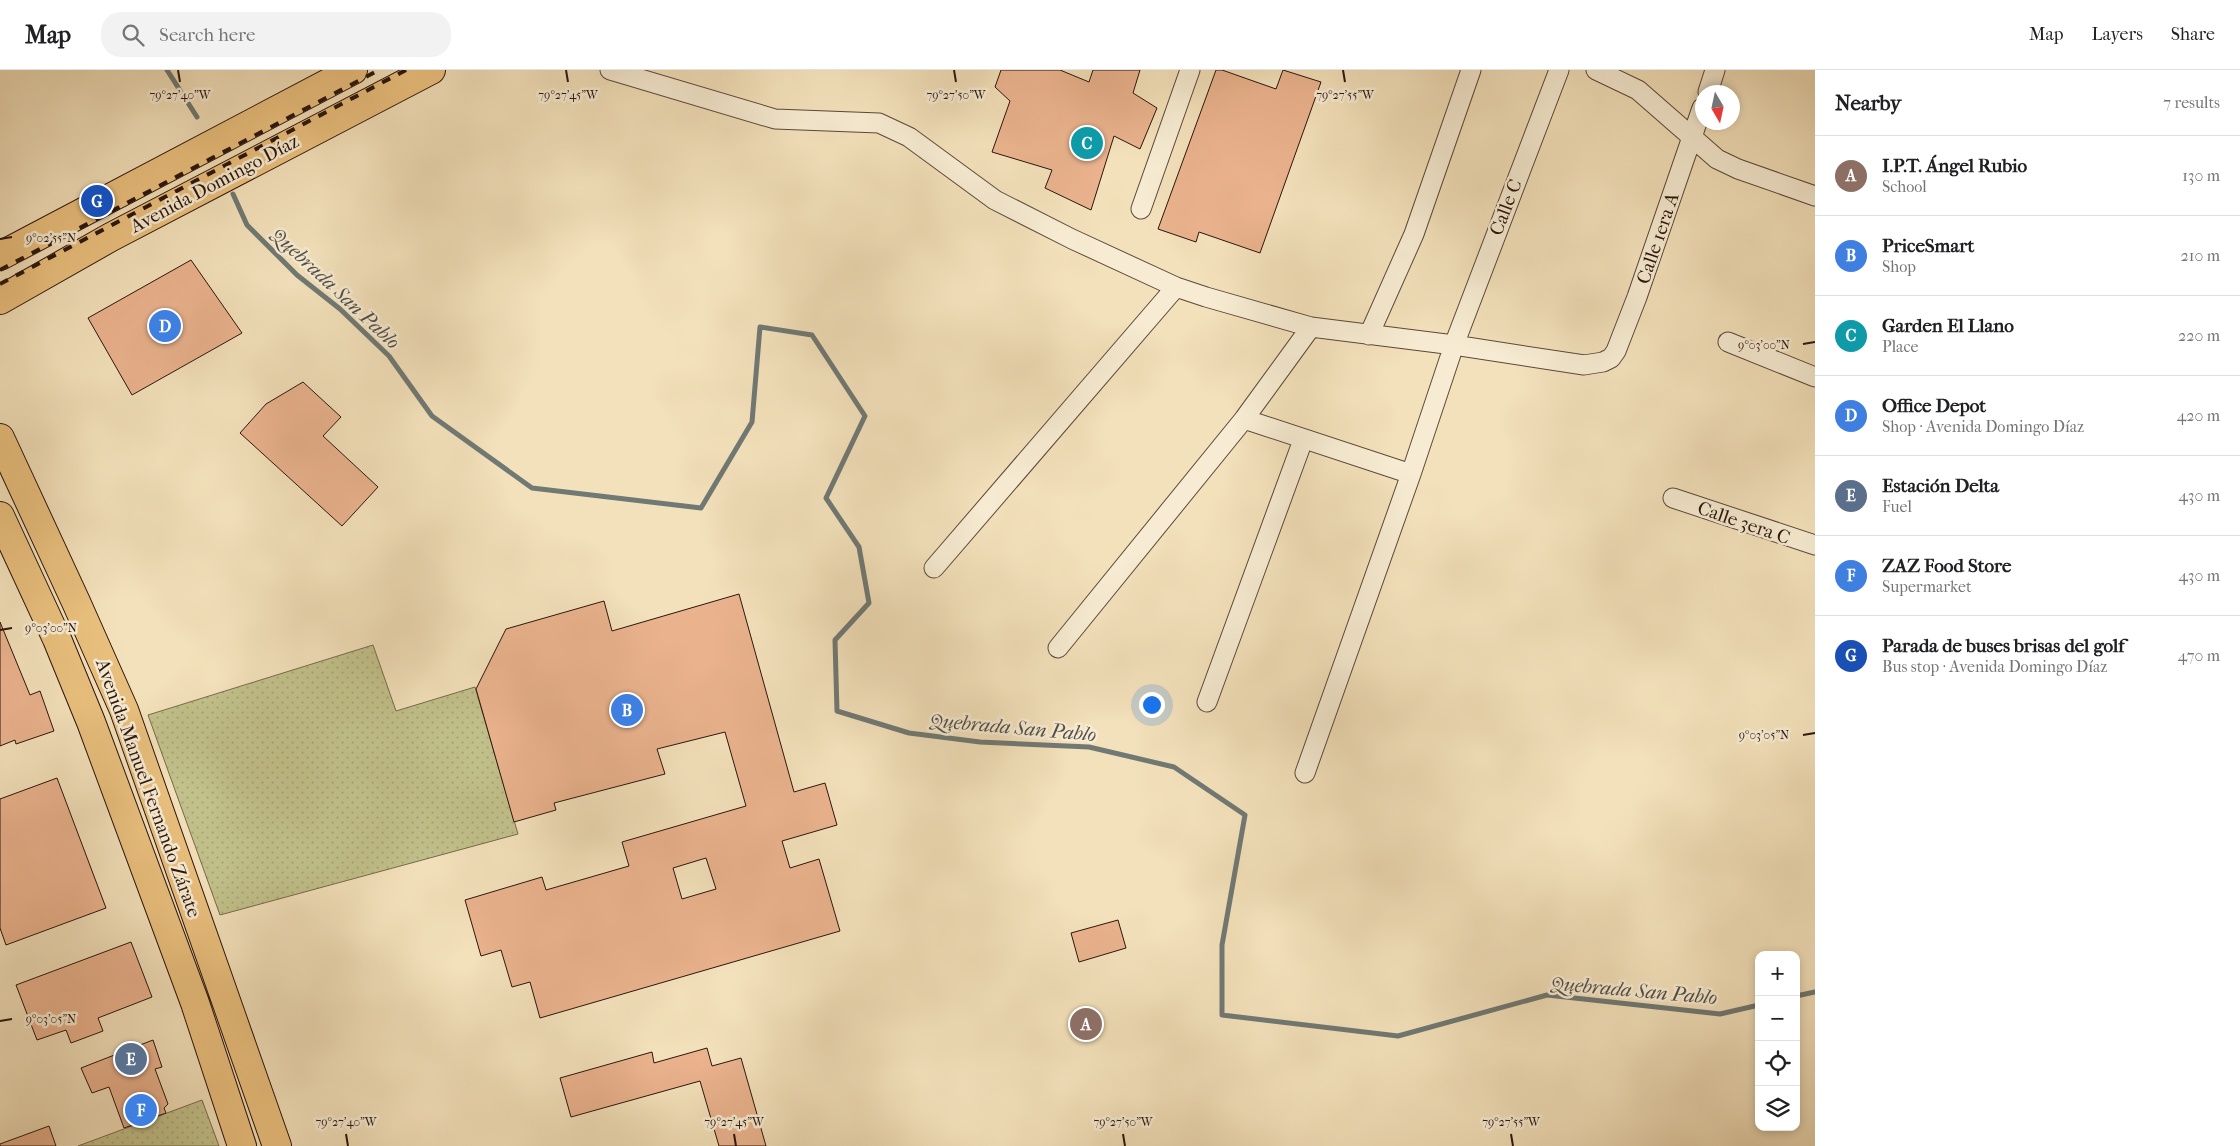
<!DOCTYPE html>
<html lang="en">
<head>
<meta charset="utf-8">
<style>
	body { margin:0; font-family:"IM FELL French Canon",serif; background:#f2f2f2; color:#202124 }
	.controls { position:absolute; right:15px; bottom:15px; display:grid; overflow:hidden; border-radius:10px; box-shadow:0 2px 8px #0003 }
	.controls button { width:45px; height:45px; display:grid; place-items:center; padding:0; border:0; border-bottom:1px solid #e0e0e0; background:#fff; color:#202124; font:25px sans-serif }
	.compass { position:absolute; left:1695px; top:15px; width:45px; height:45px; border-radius:50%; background:#fff; box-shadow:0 2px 8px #0003; rotate:171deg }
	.you { position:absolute; left:1151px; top:634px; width:18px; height:18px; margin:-12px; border:4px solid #fff; border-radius:50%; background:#1a73e8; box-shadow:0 0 0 8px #1a73e833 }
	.badge { display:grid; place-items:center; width:32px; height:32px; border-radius:50%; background:#8f2418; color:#fff; font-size:16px; font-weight:700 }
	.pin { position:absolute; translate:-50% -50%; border:2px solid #fff; box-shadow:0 1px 5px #0006 }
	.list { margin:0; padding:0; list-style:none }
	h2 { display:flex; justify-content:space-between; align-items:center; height:65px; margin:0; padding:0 20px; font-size:21px }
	h2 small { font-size:16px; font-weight:400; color:#757577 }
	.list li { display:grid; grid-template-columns:32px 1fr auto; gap:15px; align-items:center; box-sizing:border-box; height:80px; padding:0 20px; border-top:1px solid #e0e0e0 }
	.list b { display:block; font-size:19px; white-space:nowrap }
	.list p { margin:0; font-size:16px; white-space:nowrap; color:#757577 }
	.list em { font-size:16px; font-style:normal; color:#757577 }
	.icon { flex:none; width:28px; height:28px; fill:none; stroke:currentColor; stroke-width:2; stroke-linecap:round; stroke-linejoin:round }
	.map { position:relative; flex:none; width:1815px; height:1076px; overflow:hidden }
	header { display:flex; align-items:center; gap:30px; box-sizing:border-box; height:70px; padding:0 25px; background:#fff; border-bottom:1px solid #e0e0e0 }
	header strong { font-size:24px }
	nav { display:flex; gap:28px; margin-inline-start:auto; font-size:18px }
	.search { width:350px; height:45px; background:#f2f2f2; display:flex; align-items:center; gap:12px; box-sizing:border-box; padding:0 18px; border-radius:20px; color:#757577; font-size:19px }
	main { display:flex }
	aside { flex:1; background:#fff }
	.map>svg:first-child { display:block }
</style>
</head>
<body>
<header>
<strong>Map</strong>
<div class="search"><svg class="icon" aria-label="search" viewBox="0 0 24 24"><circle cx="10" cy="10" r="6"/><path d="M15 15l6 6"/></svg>Search here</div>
<nav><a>Map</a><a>Layers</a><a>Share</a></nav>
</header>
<main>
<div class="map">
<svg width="1815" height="1076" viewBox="0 0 1815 1076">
	<defs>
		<pattern id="grass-dots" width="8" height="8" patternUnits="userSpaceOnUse" patternTransform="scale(1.25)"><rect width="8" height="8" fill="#c2c18b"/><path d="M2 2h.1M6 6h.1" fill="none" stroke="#a7a577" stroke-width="1.8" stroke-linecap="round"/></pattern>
	</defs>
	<rect width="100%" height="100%" fill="#f3e1bb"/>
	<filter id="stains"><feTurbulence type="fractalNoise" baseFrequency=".004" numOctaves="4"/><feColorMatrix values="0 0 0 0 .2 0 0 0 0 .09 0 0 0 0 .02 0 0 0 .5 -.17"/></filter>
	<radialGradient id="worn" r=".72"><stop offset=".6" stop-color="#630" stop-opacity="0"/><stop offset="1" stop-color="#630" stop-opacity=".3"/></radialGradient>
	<path fill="url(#grass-dots)" stroke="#766b4c" d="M373,575L396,641L475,617L518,764L220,845L148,645Z
		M202,1030L219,1076H78Z"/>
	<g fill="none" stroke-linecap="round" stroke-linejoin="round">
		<path stroke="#707974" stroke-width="5" d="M167,0L197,47
			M233,124L247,155L297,205L340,239L389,286L432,346L532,418L701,438L752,352L760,257L812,265L865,346L826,428L859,477L869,533L835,570L837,641L909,663L980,672L1089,677L1174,697L1245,745L1222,875V945L1398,966L1547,925L1720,944L1759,935
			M1796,926L1815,922"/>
	</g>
	<path fill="#eab38e" stroke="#2a150d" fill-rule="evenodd" d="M1001,0H1060L1089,12L1093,0H1140L1133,23L1157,38L1140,79L1114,66L1091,140L1045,118L1052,100L992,82L1010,31L995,17Z
		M1216,0H1222L1276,19L1283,0L1321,12L1260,183L1199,162L1196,172L1158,159Z
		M191,190L242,263L132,325L88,248Z
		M303,312L341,347L323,366L378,417L342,456L240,363L266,334Z
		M739,524L794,722L825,713L837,755L782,771L790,798L819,789L840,861L540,948L530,912L512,917L501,880L481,886L465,830L542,807L546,820L629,796L622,772L746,736L725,662L657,679L665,704L554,733L556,740L514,752L476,619L506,559L604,531L612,561ZM706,788L716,819L682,829L673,798Z
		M0,552L30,625L40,621L54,661L16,674L15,670L0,676Z
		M57,708L106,838L6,875L0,858V729Z
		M1118,850L1126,878L1079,892L1071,863Z
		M131,872L152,927L98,948L103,961L71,973L66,960L37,970L16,915Z
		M153,970L162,997L155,999L168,1034L164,1038L166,1043L124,1058L109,1017L92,1023L81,998Z
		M707,978L712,996L741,988L766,1076H719L700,1011L571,1047L560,1008L652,982L654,993Z
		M49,1056L56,1076H0V1074Z"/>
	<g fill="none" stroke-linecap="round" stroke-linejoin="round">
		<g stroke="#5c4838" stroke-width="21">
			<path id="street" d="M610,0L775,49L879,53L909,67L995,130L1072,169L1176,217L1206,227L1311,257L1454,275L1584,295L1603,292L1611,288L1616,281L1637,227L1702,38
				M1596,0L1638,20L1717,89L1738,99L1815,126
				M1708,22L1715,0
				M1141,139L1190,0
				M1369,265L1414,164L1471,0
				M1728,272L1815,307
				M1244,349L1411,404
				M1673,428L1815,475
				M934,498L1176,217
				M1058,578L1244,349L1311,257
				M1207,632L1303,370
				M1305,703L1411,404L1454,275L1559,0"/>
		</g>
		<g stroke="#2a150d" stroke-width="30">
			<path id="primary" d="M0,186L353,0
				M0,230L111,167L431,0
				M0,368L76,532L124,640L277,1076
				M0,446L57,569L91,652L195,933L242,1076"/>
		</g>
		<use href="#street" stroke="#f7ecd3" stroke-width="19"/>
		<use href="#primary" stroke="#eac07e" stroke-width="28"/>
		<path stroke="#2a150d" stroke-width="4" stroke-dasharray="9 9" stroke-linecap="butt" d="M0,200L379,0
			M0,214L406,0"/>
	</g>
	<path fill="none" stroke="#2a150d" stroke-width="2" d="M178,0L180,12M566,0L568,12M954,0L956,12M1343,0L1345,12M0,169L12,167M1803,274L1815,272M0,560L12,558M1803,665L1815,663M0,951L12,949M346,1064L348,1076M734,1064L736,1076M1123,1064L1125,1076M1511,1064L1513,1076"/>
	<g text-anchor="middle" stroke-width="5" stroke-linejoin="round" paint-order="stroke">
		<g font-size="19" fill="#2a150d" stroke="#f7ecd3">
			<text transform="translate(214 113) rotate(-28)" y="7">Avenida Domingo Díaz</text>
			<text transform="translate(1505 137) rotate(-69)" y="7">Calle C</text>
			<text transform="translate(1657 168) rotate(-71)" y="7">Calle 1era A</text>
			<text transform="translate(1744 452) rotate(19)" y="7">Calle 3era C</text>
			<text transform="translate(149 718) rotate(70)" y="7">Avenida Manuel Fernando Zárate</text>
		</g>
		<g font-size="20" font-style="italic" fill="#534f49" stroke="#f7ecd3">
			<text transform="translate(336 218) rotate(43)" y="7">Quebrada San Pablo</text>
			<text transform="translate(1013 657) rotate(5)" y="7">Quebrada San Pablo</text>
			<text transform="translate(1634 920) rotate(5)" y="7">Quebrada San Pablo</text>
		</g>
	</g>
	<g font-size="12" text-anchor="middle" fill="#2a150d" stroke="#f7ecd3" stroke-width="5" stroke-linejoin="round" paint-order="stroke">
		<text x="180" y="29">79°27'40"W</text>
		<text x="568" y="29">79°27'45"W</text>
		<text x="1345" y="29">79°27'55"W</text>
		<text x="956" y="29">79°27'50"W</text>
		<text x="51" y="172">9°02'55"N</text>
		<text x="1764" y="279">9°03'00"N</text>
		<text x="51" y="562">9°03'00"N</text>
		<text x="1764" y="669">9°03'05"N</text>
		<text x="51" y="953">9°03'05"N</text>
		<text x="346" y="1056">79°27'40"W</text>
		<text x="734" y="1056">79°27'45"W</text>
		<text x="1123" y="1056">79°27'50"W</text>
		<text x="1511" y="1056">79°27'55"W</text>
	</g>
	<rect width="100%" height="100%" filter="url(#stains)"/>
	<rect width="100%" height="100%" fill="url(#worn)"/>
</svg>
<div class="controls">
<button>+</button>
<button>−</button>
<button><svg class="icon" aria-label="locate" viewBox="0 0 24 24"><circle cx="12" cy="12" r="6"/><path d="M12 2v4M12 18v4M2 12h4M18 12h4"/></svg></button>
<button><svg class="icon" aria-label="layers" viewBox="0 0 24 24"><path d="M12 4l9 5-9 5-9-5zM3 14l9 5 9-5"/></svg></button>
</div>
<svg class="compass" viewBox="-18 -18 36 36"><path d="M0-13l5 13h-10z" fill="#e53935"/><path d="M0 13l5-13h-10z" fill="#757577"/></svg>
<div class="you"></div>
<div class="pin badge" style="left:1086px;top:954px;background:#8d6e63">A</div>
<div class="pin badge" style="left:627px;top:640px;background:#3f7fe0">B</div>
<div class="pin badge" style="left:1087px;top:73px;background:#0f9aa8">C</div>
<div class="pin badge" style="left:165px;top:256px;background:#3f7fe0">D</div>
<div class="pin badge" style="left:131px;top:989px;background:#5c6f8a">E</div>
<div class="pin badge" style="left:141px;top:1040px;background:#3f7fe0">F</div>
<div class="pin badge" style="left:97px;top:131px;background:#1a4fb4">G</div>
</div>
<aside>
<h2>Nearby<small>7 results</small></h2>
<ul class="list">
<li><span class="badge" style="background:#8d6e63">A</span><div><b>I.P.T. Ángel Rubio</b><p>School</p></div><em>130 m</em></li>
<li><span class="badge" style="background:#3f7fe0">B</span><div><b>PriceSmart</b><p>Shop</p></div><em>210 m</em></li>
<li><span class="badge" style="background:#0f9aa8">C</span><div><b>Garden El Llano</b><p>Place</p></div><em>220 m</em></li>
<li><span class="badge" style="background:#3f7fe0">D</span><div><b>Office Depot</b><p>Shop · Avenida Domingo Díaz</p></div><em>420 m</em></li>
<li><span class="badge" style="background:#5c6f8a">E</span><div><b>Estación Delta</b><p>Fuel</p></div><em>430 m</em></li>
<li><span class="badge" style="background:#3f7fe0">F</span><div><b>ZAZ Food Store</b><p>Supermarket</p></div><em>430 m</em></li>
<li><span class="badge" style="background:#1a4fb4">G</span><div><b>Parada de buses brisas del golf</b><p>Bus stop · Avenida Domingo Díaz</p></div><em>470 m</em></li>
</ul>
</aside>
</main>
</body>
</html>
